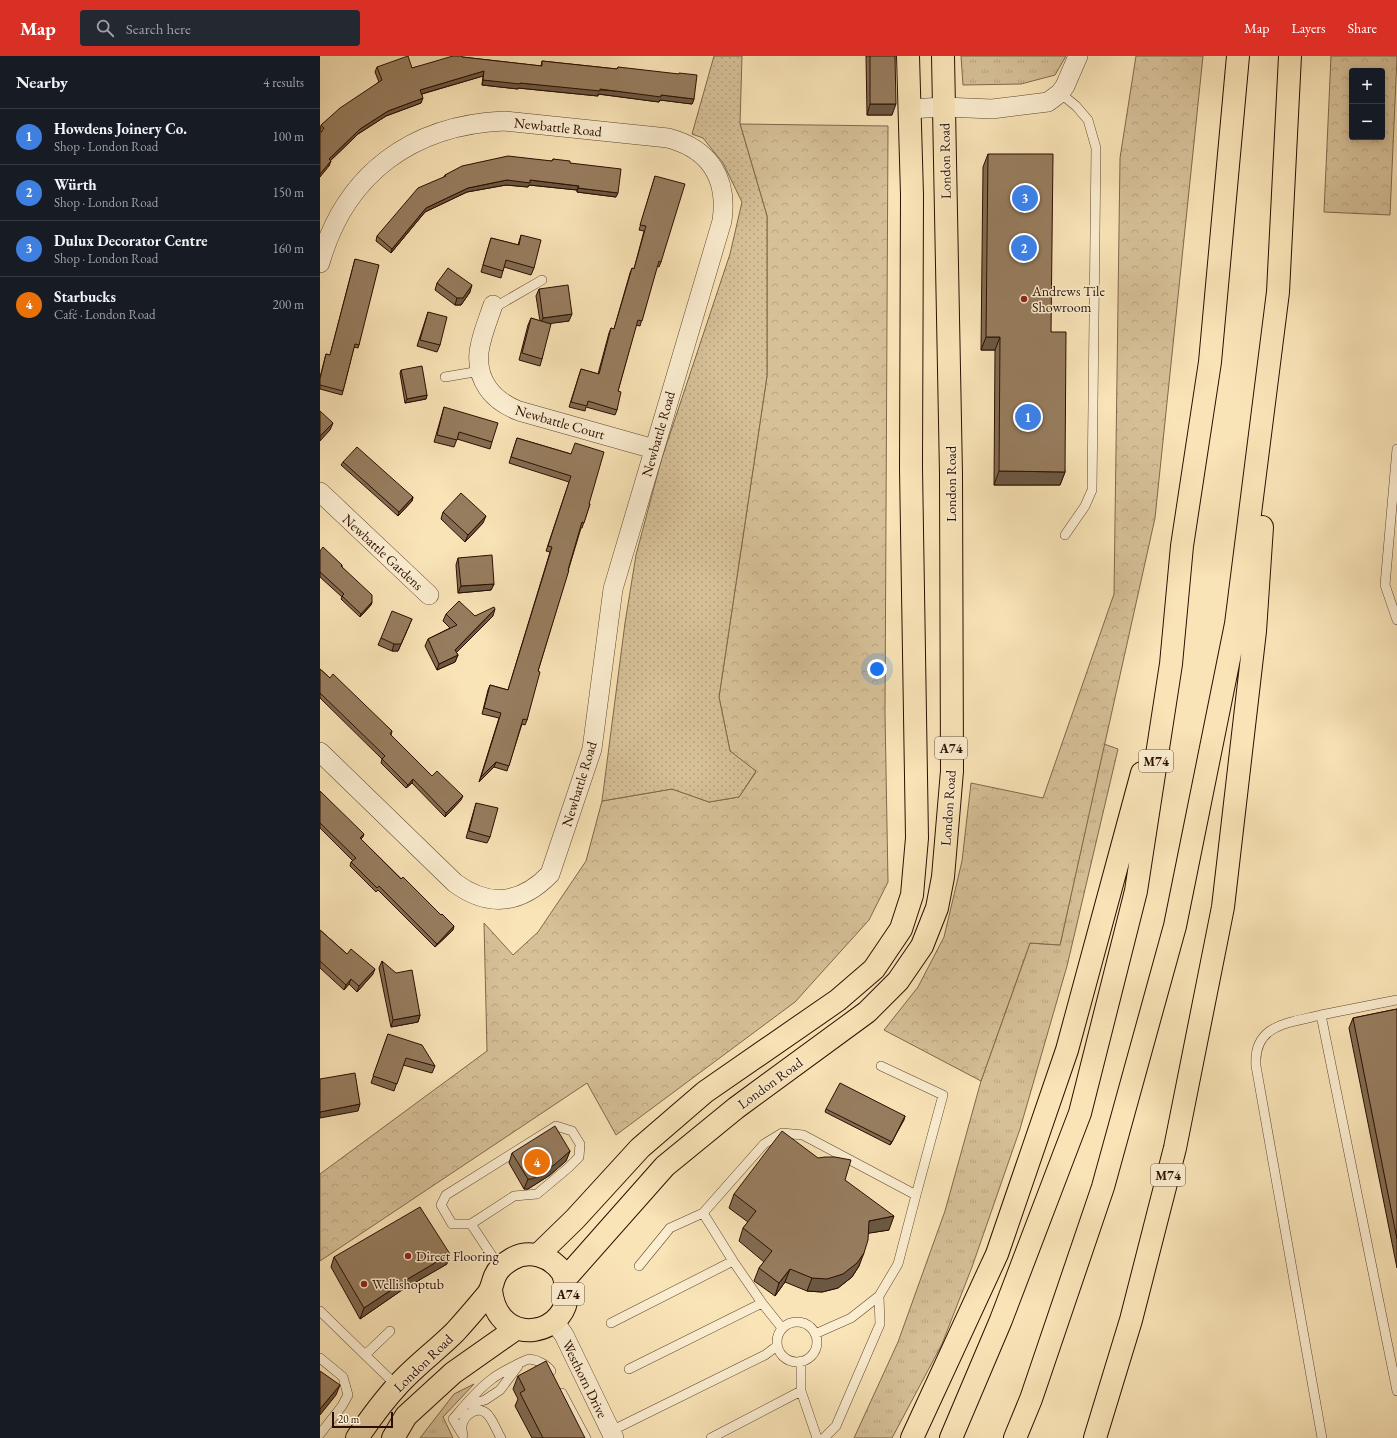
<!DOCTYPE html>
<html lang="en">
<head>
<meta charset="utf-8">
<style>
	body { margin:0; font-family:"EB Garamond",serif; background:#242831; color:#f1f3f6 }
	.controls { position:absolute; right:12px; top:12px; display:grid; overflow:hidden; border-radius:4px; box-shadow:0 2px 10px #0003 }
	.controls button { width:36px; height:36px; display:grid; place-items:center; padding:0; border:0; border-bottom:1px solid #363941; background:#171b24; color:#f1f3f6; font:20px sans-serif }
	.scale { position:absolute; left:12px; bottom:10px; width:61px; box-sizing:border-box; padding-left:4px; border:2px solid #2c0e00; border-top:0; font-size:11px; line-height:14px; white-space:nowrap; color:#2c0e00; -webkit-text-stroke:3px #fbedd0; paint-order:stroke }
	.you { position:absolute; left:557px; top:613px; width:14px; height:14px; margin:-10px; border:3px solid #fff; border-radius:50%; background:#1a73e8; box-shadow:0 0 0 6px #1a73e833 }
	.badge { display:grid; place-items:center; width:26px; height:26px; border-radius:50%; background:#d93025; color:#fff; font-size:13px; font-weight:700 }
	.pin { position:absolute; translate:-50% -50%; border:2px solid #fff; box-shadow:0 1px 4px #0006 }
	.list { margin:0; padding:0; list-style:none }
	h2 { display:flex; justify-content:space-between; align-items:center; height:52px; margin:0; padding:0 16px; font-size:17px }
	h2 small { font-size:13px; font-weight:400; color:#9ea1a6 }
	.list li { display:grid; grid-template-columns:26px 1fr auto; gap:12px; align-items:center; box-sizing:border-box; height:56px; padding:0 16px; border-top:1px solid #363941 }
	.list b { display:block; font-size:15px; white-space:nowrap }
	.list p { margin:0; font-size:13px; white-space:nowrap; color:#9ea1a6 }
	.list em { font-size:13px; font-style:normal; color:#9ea1a6 }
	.icon { flex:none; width:22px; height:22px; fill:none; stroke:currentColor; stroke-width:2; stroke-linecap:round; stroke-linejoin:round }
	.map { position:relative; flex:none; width:1077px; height:1382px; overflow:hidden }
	header { display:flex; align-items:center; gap:24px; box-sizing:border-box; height:56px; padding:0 20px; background:#d93025; color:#fff }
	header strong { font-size:19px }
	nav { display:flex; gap:22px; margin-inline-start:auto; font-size:14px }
	.search { width:280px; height:36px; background:#242831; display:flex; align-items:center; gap:10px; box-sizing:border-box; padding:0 14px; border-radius:4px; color:#9ea1a6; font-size:15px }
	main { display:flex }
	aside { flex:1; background:#171b24 }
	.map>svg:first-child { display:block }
</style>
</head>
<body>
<header>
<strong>Map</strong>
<div class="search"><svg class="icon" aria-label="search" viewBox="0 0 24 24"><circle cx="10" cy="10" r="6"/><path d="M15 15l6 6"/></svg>Search here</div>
<nav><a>Map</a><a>Layers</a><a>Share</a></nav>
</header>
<main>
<aside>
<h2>Nearby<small>4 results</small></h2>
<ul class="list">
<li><span class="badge" style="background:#3f7fe0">1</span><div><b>Howdens Joinery Co.</b><p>Shop · London Road</p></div><em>100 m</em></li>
<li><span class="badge" style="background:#3f7fe0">2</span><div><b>Würth</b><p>Shop · London Road</p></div><em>150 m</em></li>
<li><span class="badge" style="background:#3f7fe0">3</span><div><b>Dulux Decorator Centre</b><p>Shop · London Road</p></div><em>160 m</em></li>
<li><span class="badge" style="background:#e8710a">4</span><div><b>Starbucks</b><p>Café · London Road</p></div><em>200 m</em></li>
</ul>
</aside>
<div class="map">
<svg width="1077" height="1382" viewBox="0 0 1077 1382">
	<defs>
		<pattern id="grass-tufts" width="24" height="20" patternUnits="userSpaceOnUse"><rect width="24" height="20" fill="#d6c098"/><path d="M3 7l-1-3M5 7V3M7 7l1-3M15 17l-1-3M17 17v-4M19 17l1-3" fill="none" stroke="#b8a481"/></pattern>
		<pattern id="forest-crowns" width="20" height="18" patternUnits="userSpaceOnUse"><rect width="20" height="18" fill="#d6c098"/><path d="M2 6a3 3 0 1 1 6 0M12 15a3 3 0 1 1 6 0" fill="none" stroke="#b8a481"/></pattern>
		<pattern id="park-dots" width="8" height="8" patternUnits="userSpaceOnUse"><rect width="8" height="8" fill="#d6c098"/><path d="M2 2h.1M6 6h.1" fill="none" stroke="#b8a481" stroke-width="1.8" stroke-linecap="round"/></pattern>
	</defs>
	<rect width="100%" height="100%" fill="#f9e4b7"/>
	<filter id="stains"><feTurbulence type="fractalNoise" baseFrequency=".005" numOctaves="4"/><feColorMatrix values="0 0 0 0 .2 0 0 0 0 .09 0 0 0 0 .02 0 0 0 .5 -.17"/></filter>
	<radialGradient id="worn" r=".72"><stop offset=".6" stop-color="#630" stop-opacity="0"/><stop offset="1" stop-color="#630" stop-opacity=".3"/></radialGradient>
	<path fill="url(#grass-tufts)" stroke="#81674c" d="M641,0H746L735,19L701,28L643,29Z
		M784,688L798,693L747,910L700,1073L652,1211L622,1288L572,1382H534L578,1286L625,1155L661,1025L710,887L740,889Z
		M154,1328L123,1361L133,1382H100L134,1338Z"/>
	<path fill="url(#forest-crowns)" stroke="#81674c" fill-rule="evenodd" d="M816,0H883L835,462L740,889L710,887L661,1025L564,974L598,931L624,881L642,805L651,727L723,742L794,538L800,102Z
		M1011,0H1077L1070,159L1004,156ZM1032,15H1062V81H1032Z
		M420,68L568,70L565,657L568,826L549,864L475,946L296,1079L267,1027L0,1205V1118L167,995L164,867L193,899L218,876L266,805L282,745L352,733L389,746L419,741L436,716L410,695L399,641L447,320V160Z"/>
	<path fill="url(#park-dots)" stroke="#81674c" d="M394,0H422L420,68L447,160V320L399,641L410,695L436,715L419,741L389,746L352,733L282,745L305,567L316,499L341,405L410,198L422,146L403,107L383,82L372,78Z"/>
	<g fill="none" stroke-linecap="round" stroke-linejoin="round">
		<g stroke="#5f442e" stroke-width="10">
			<path id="service" d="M740,37L756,50L768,64L776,92L772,434L765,450L745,479
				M173,249L177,250L222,224
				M125,321L160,315
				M1077,393L1065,529L1077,564
				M1077,944L1001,959L1077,1335
				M1001,959C969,967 933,968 936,1010L1002,1382
				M561,1010L623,1039L596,1139
				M236,1070L252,1075L260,1088L259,1101L248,1112L217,1138L194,1140L151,1168H132L121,1149L126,1139Z
				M383,1157L444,1088L462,1077L483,1079L596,1139L578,1208L559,1240L531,1262L495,1278
				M151,1168L180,1212
				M319,1210L350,1172L383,1157L413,1205
				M0,1255L77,1330
				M457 1286a20 20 0 1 1 40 0a20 20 0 1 1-40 0Z
				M291,1267L413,1205L442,1247L462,1272
				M45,1299L70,1275
				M0,1302L23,1321L28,1339L22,1350L0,1378
				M481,1305V1335L497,1382
				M309,1313L442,1247
				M242,1337L266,1382
				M145,1349L165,1344L180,1334L198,1310
				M291,1375L445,1299L457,1290
				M142,1378L133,1363C145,1349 157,1334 172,1323C176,1319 206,1303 210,1303C218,1304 227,1309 231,1315
				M143,1379C142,1375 141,1370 143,1366C146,1358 158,1350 166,1357C172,1361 177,1376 181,1382
				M391,1382L481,1335
				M504,1382L516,1370L560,1268L559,1240"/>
		</g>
		<g stroke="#5f442e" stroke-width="20">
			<path id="minor" d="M589,53L624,51L672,53L728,46L740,37L745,30L758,0
				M0,207C25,118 92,69 184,65L348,82C390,93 408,123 402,165L293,533L272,693L230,818C201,848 169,852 135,827L0,696
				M173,249C168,264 161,280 159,296C156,325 173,345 199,355L334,393
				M0,436L109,539
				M234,1265L244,1279L294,1382"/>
		</g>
		<g stroke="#2c0e00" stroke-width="24">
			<path id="primary" d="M218,1199L255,1163L320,1092L385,1036L518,944L554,913L581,873L592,839L597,782L591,412L592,139L588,0
				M245,1223L345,1110L416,1052L547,956L578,925L602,890L617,852L623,821L632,715L631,418L623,0
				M37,1382C48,1366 64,1344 78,1329C95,1310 117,1294 135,1276C146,1264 157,1251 167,1239C172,1233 172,1227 175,1220C178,1213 185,1207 192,1203C209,1193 231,1200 242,1216C245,1221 245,1226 246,1231C255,1278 178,1297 171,1234
				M73,1382L86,1360L133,1317L197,1272"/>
		</g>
		<g stroke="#2c0e00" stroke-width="24">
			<path id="motorway" d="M592,1382L677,1198L747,994L822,717
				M631,1382L681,1264L760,1057L816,835L851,608L862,490L890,306L918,0
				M695,1382L711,1343L783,1131L855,870L916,568L958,236L970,0
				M775,1382L811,1264L855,1092L903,851L935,575L942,471"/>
		</g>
		<use href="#service" stroke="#fbedd0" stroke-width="9"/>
		<use href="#minor" stroke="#fbedd0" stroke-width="19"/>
		<use href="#primary" stroke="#f9e4b7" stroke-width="22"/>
		<use href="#motorway" stroke="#f9e4b7" stroke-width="22"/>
	</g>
	<path fill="#826c52" stroke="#2c0e00" d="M546,0H575L572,59H547Z
		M142,1L221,10L222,5L297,13L298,11L374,43L372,48L340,44L339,46L278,38V40L198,32V33L162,29L163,20L102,38L101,47L66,60L38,78L10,105L9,110L1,76L0,75L1,69L59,26L55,16L57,11L92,12Z
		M668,98L731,276L745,416L740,429H674L675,294H661L663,111Z
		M233,103L250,107L296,141L257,136V134L209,129L208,131L186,129L147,136L105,156L71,197L56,185L57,180L124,121L125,119L232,105Z
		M335,120L341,206L339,211L337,210L320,270L316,269L298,335L297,354L295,359L266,351L265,355L249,351L261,313L278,318L289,277L291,272L294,273L310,217L312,212L314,213L324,175L319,174Z
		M201,179L214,212L211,219L184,211L181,222L161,216L171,182L198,189Z
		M35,203L39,289L38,292L34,291L22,339L0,333V321L6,298L10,299Z
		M117,227L150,236L141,249H135L115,234Z
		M219,233L249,265L229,267L222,303L220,310L199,304L208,269L211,262L220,265L216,240Z
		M108,256L120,289L117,296L97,290Z
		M81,314L107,339L106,343L85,347L80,317Z
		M124,351L172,386L170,393L137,383L134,391L114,386Z
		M197,382L251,398L269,448H270L262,472H261L218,615L207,664L205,669L202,668L187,715L174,711L159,726L179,662L162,658L168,634L170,629L188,634L230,496L226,495L249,426L189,407Z
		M23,406L93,441L92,445L78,460L21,409Z
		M123,456L163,467L145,486L121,463Z
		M0,495L22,509V511L52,546L51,549L40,561L21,543L22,541L0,521Z
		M138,502L174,528L171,534L138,537L136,509Z
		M126,558L155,560H173L136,596L138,599L135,606L117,614L105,590L108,583L130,572L123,565Z
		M89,570L78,595H72L58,589L61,582Z
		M0,613L10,622L72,675L71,679L112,720L141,744L125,761L92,727L86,732L61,707L62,703L0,642Z
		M0,735L43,781L41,783L133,874L115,891L58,834L56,836L30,810L31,806L33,805L0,772Z
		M156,747L170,781L167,787L146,782Z
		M0,874L27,898L53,918L37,936L29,928L24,934L0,912Z
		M62,905L100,959L98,966L71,971L59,912Z
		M1077,953V1212L1029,972L1033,962Z
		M68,978L115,1010L112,1017L83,1009L74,1035L51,1027Z
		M506,1053L585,1060L570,1089L505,1056Z
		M250,1095L246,1105L230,1119L208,1133H204L189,1107L192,1097Z
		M525,1124L569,1174L548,1177L539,1210L532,1221L518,1232L502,1236L487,1235L465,1226L455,1240L434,1225L439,1212L444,1206L419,1185L423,1172L428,1166L409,1152L414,1138Z
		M14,1201L127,1208L82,1234L40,1263L11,1211Z
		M198,1320L265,1382H212L195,1350L198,1343L193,1333Z"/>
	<path fill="#6a5842" stroke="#2c0e00" d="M164,15L163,20L98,39L100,34Z
		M163,24L341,39L374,43L372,48L340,44L339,46L278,38V40L198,32V33L162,29Z
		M103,42L101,47L66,60L38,78L7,108L9,103L40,73L68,55Z
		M550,48H576L572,59H547Z
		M11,105L9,110L0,121V118Z
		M187,124H210L259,130L257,134L209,129L208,131L186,129L147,136L105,156L71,197L72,193L106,152L148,132Z
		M258,132L298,137L296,141L257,136Z
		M152,229L150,236L141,249H135L137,242Z
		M252,258L249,265L220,269L223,262Z
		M666,281H680L675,294H661Z
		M107,339L106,343L85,347L87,343Z
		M13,367L10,374L0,385V380Z
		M679,415L745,416L740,429H674Z
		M93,441L92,445L78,460L79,456Z
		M166,460L163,467L145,486L148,479Z
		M174,528L171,534L138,537L141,530Z
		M52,546L51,549L40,561L41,558Z
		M175,553L173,560L133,600L135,594Z
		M92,563L78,595H72L74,588Z
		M138,599L135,606L117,614L119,608Z
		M176,706L174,711L159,726L161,721Z
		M93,723L92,727L86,732L88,729Z
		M143,740L141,744L125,761L126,757Z
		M44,778L43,781L38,786L40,782Z
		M134,870L133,874L115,891L117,888Z
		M55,913L53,918L37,936L39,930Z
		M31,923L29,928L24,934L26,929Z
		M100,959L98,966L71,971L73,964Z
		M40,1048L38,1055L0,1062V1056Z
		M585,1060L584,1064L570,1089L572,1086Z
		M250,1095L246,1105L230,1119L208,1133H204L208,1123Z
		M574,1160L569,1174L544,1178L549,1165Z
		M544,1197L539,1210L532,1221L518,1232L502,1236L487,1235L492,1222Z
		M130,1198L127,1208L82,1234L40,1263L44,1252L86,1224Z
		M470,1213L465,1226L455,1240L459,1227Z
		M20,1329L16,1339L0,1359V1353Z"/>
	<path fill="#977d5f" stroke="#2c0e00" d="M88,0L92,12L133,0H142V1L222,10V5L297,13L298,11L359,18V17L377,19L374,43L341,39V41L280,33V35L200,27V28L163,24L164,15L100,34L103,42L68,55L40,73L9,103L11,105L0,118V78L4,72L1,69L20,52L62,24L57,11Z
		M550,0H575L576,48H550Z
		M668,98H733L731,276H746L745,416L679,415L680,281H666Z
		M188,100L232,105L233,103L250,105V107L301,113L298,137L258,132L259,130L210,124V127L187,124L148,132L106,152L72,193L57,180L98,132L126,120L125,119L142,110Z
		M335,120L365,128L341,206L339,205L322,265L318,264L298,335L301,336L297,354L268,345L267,350L251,346L261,313L279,318L291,272L294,273L312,212L314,213L326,170L320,169Z
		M201,179L221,184L214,212L186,204L183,215L163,209L171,182L199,189Z
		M35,203L59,209L39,289L35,288L23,335L0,329V323L6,298L10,299Z
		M128,212L152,229L143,242H137L117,227Z
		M248,229L252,258L223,262L219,233Z
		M108,256L127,261L120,289L100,284Z
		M211,262L231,268L222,303L202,297Z
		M102,310L107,339L87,343L81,314Z
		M124,351L178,367L172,386L139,376L137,384L117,379Z
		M0,355L13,367L0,380Z
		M197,382L251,398L255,387L284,396L269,448H270L264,467L262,466L248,514H249L218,615L220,616L207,664L203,663L189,710L176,706L161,721L181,657L164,652L170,629L188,634L232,491L228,490L251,420L191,401Z
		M37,391L93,441L79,456L23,406Z
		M141,437L166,460L148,479L123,456Z
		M3,491L22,509L21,510L52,539V546L41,558L22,540L24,538L0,516V495Z
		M172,499L174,528L141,530L138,502Z
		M139,545L155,560L174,551L175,553L135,594L138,599L119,608L108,583L137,569L126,558Z
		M72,555L92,563L81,588H74L61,582Z
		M0,613L10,622L13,618L72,675L70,678L112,720L117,715L143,740L126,757L93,723L88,729L62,703L65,700L0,637Z
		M0,735L44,778L40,782L81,823L83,821L121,859L122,858L134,870L117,888L59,830L57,832L31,806L36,802L0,767Z
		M156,747L178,752L170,781L149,775Z
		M0,874L27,898L31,893L55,913L39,930L31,923L26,929L0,905Z
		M62,905L76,917L92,914L100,959L73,964Z
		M1077,953V1183L1033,962Z
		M68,978L102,989L115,1010L86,1002L77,1028L53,1020Z
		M35,1017L40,1048L0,1056V1023Z
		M520,1027L585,1060L572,1086L506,1053Z
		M235,1070L250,1095L234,1109L212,1123H208L192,1097Z
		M462,1075L498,1102L505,1101H515L531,1104L525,1124L574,1160L549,1165L548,1184L544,1197L537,1207L523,1218L507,1223L492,1222L470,1213L459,1227L439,1212L452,1195L423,1172L436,1155L414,1138Z
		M100,1151L130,1198L86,1224L44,1252L14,1201Z
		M226,1305L265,1382H223L200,1337L205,1334L198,1320Z
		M0,1315L20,1329L0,1353Z"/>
	<g fill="#8f2418" stroke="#fbedd0" stroke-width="1.5">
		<circle cx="704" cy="243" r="4"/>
		<circle cx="88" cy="1200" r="4"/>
		<circle cx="44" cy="1228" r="4"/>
	</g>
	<g text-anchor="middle" stroke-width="3" stroke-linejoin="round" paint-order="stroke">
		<g fill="#fbedd0" stroke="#6a513e" stroke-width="1">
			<rect x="615" y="681" width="32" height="22" rx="3"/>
			<rect x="819" y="694" width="34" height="22" rx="3"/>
			<rect x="831" y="1108" width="34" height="22" rx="3"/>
			<rect x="232" y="1227" width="32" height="22" rx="3"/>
		</g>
		<g font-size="13" font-weight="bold" fill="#2c0e00">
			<text x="631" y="697">A74</text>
			<text x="836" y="710">M74</text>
			<text x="848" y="1124">M74</text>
			<text x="248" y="1243">A74</text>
		</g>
		<g font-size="14" fill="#2c0e00" stroke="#fbedd0">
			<text transform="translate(238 71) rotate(6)" y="5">Newbattle Road</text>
			<text transform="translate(625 105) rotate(-91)" y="5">London Road</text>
			<text transform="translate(240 366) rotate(16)" y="5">Newbattle Court</text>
			<text transform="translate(338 378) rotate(-74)" y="5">Newbattle Road</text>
			<text transform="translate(631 428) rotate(-90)" y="5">London Road</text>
			<text transform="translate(63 496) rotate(43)" y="5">Newbattle Gardens</text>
			<text transform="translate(259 728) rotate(-73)" y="5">Newbattle Road</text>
			<text transform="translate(628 752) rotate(-86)" y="5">London Road</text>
			<text transform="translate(450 1027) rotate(-36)" y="5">London Road</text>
			<text transform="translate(103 1307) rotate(-44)" y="5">London Road</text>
			<text transform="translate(265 1323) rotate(64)" y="5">Westhorn Drive</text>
		</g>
		<g font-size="14" fill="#2c0e00" stroke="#fbedd0" text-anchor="start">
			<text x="712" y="240">Andrews Tile<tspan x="712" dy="16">Showroom</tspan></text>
			<text x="96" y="1205">Direct Flooring</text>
			<text x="52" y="1233">Wellishoptub</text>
		</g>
	</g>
	<rect width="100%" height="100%" filter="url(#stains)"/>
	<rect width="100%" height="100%" fill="url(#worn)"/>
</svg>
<div class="controls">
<button>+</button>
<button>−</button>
</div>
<div class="scale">20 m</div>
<div class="you"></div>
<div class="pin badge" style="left:708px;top:361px;background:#3f7fe0">1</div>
<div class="pin badge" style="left:704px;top:192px;background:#3f7fe0">2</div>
<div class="pin badge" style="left:705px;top:142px;background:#3f7fe0">3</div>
<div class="pin badge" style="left:217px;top:1106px;background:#e8710a">4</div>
</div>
</main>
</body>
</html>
